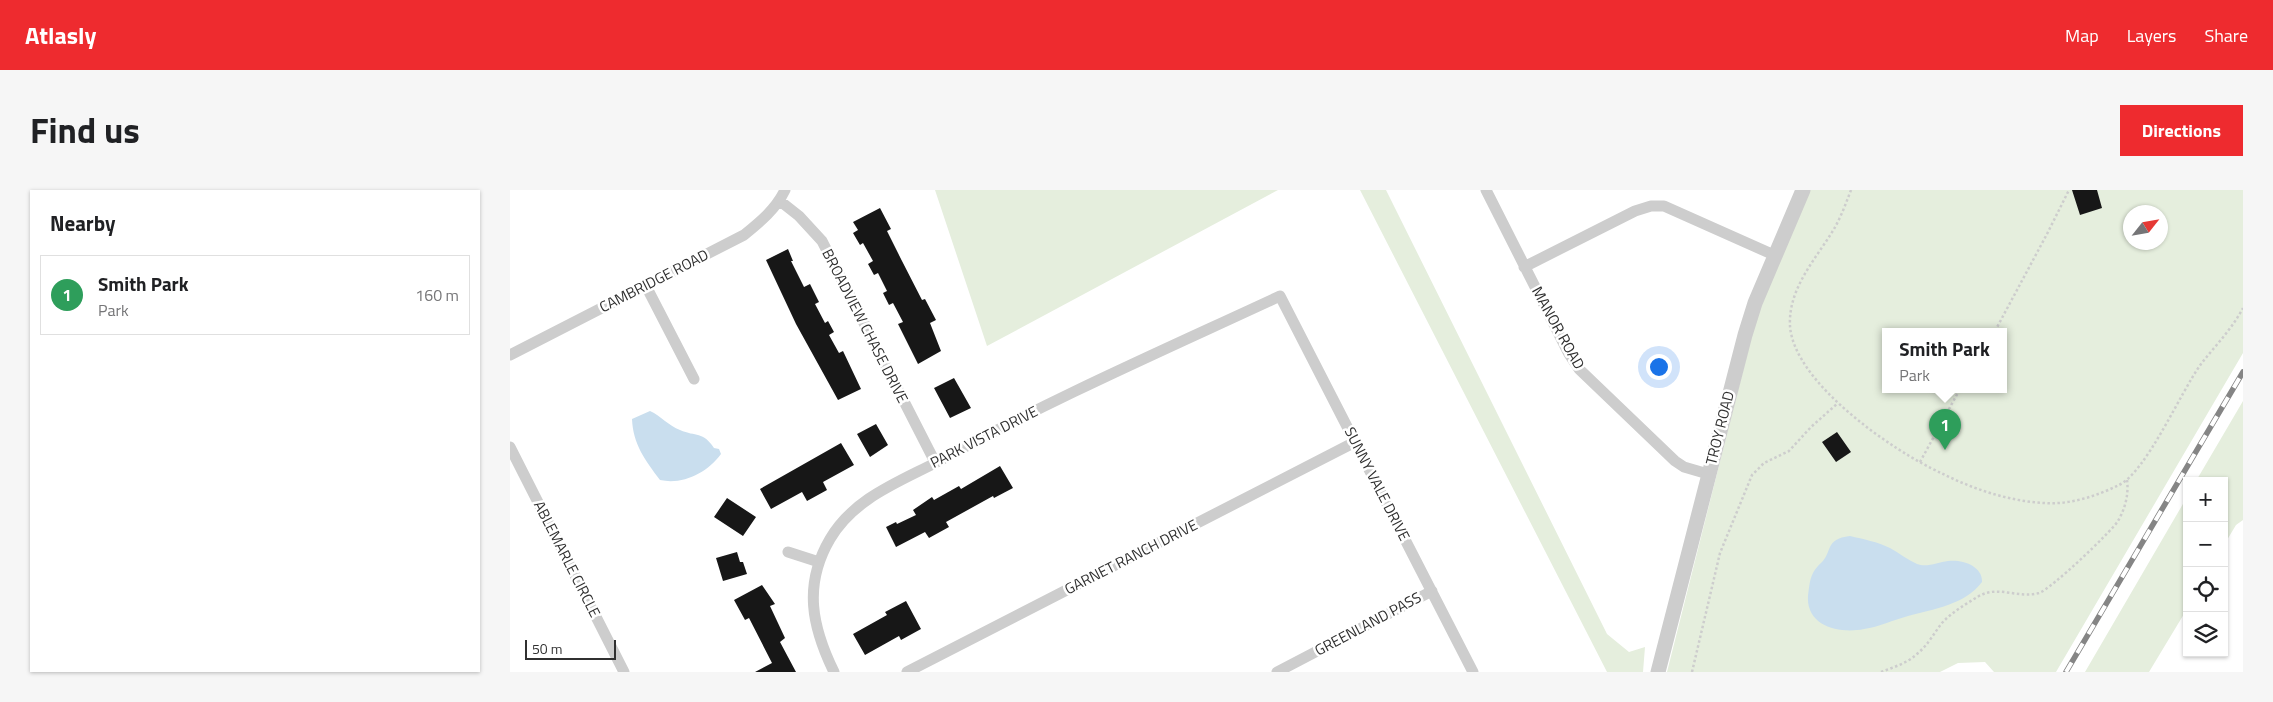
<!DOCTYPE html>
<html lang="en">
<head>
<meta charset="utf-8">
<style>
	body { margin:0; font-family:"Titillium Web",sans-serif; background:#f6f6f6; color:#202124 }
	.controls { position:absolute; right:15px; bottom:15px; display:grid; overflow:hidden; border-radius:0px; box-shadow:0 1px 4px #0004 }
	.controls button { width:45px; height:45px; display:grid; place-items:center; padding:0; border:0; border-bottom:1px solid #e0e0e0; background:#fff; color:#202124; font:25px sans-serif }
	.compass { position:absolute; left:1613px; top:15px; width:45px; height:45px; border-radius:50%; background:#fff; box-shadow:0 1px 4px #0004; rotate:59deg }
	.scale { position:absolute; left:15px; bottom:12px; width:91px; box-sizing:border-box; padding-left:5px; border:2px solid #303030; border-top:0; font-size:14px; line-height:18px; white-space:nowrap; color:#303030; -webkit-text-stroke:4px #fff; paint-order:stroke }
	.you { position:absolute; left:1148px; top:176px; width:18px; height:18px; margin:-12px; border:4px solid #fff; border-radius:50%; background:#1a73e8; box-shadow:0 0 0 8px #1a73e833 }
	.badge { display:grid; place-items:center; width:32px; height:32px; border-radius:50%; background:#ee2b2f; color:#fff; font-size:16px; font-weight:700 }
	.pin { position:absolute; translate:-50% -41px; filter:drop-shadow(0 1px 2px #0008) }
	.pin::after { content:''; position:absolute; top:26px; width:18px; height:15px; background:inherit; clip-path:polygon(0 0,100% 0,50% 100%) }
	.popup { position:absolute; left:1372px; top:138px; width:125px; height:65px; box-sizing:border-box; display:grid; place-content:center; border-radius:0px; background:#fff; filter:drop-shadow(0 1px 4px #0005); font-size:16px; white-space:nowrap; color:#757577 }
	.popup b { font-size:19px; color:#202124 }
	.popup::after { content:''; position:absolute; left:50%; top:100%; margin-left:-10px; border:10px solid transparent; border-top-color:#fff }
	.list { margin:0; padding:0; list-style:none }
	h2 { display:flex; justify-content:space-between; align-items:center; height:65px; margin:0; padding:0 20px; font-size:21px }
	h2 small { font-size:16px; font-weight:400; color:#757577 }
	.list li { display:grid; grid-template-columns:32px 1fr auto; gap:15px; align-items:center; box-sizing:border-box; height:80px; margin:0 10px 10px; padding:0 10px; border:1px solid #e0e0e0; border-radius:0px }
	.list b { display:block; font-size:19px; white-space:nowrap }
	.list p { margin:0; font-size:16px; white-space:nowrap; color:#757577 }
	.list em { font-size:16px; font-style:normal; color:#757577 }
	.icon { flex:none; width:28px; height:28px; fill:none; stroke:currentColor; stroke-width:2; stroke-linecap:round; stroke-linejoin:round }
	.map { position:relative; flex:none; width:1733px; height:482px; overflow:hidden; border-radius:0px }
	header { display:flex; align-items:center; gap:30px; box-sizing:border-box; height:70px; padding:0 25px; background:#ee2b2f; color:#fff }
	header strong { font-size:24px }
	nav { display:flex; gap:28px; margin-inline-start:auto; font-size:18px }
	.intro { display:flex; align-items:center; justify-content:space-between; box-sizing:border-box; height:120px; padding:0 30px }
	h1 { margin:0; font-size:35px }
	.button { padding:12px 22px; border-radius:0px; background:#ee2b2f; color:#fff; font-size:18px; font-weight:700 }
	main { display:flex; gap:30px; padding:0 30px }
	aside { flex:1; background:#fff; border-radius:0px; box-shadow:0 1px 4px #0004 }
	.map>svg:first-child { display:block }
</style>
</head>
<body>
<header>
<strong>Atlasly</strong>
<nav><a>Map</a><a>Layers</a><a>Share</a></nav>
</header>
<div class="intro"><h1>Find us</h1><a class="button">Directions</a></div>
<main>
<aside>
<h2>Nearby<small></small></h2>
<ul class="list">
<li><span class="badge" style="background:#2e9e5b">1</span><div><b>Smith Park</b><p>Park</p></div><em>160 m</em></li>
</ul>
</aside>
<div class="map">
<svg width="1733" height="482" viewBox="0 0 1733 482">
	<rect width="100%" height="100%" fill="#fff"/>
	<path fill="#e5eedd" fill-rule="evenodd" d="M425,0H768L477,156Z
		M850,0H876L1097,444L1119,462L1135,457L1133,482H1097Z
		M1299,0H1733V163L1546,482H1484L1475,472L1448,473L1430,482H1157L1253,101ZM1620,22H1650V52H1620ZM1376,141H1494V199H1376Z
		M1733,211V330L1726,335L1714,355V291H1686Z
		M1677,307V419L1639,482H1575Z"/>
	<path fill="#c9deee" d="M140,221C151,226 159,236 170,240C186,247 193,241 204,258L209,259L211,264C197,283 173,295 150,290C135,270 123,254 122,229Z
		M1340,346C1353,349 1368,352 1380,358C1389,363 1398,370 1407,374C1417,378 1428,372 1438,371C1452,369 1473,376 1472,392C1455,415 1423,419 1398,426C1383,430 1369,437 1354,439C1331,444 1296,437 1298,406C1300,391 1300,383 1311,373C1323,362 1314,349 1340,346Z"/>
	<path fill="#171717" d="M1562,0H1587L1592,18L1570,25Z
		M370,18L381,39L377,41L392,71L412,110L415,109L426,130L420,133L431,161L408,174L388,134L393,132L383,113L379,115L373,103L377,101L368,83L364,85L358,74L363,71L353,53L350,55L343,43L348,40L343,32Z
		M278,59L283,71H281L294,97L300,94L309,112L305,114L315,133L318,131L324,142L319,145L329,163L333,161L351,199L328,210L286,134L256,70Z
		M444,188L461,218L440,228L424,198Z
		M366,234L378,255L360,267L347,244Z
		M1327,242L1341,262L1326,272L1312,252Z
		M331,253L344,275L313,292L317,300L297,311L292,302L261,319L250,299Z
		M490,276L503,298L484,308L483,306L436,332L439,337L419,348L415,342L386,357L376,337L386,332L387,334L406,325L403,320L422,307L424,310L449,296L451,299Z
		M217,308L246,327L233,346L204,327Z
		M227,362L230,372H233L237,384L213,391L206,368Z
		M252,395L265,414L260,416L275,448L270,452L286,482H245L262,473L239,428L235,430L224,410Z
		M396,411L411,439L391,450L389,446L355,465L343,444L377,425L375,422Z"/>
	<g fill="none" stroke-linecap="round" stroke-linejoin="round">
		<path stroke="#cdcdcd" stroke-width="2.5" stroke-dasharray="2.5 2.5" stroke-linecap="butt" d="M1341,0C1336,13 1331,27 1324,39C1306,69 1278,98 1280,136C1284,193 1383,261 1431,283C1463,299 1498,311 1534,313C1559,315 1587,306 1609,295C1637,281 1670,203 1691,174C1705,156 1722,139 1733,118
			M1485,141L1537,44L1559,0
			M1410,272L1450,199
			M1182,482L1210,363L1242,285L1254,273L1279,261L1301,237L1328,213
			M1371,482C1384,477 1398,473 1408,463C1418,455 1424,443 1432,433C1442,422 1456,414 1469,406C1488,395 1509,409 1529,403C1541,399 1600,343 1608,331C1615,319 1619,304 1617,290"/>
		<path stroke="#cdcdcd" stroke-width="11" d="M976,0L1059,164L1069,179L1165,271L1174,277L1198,284
			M270,11L289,26L312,51L425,272
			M1014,77L1125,21L1141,16H1154L1264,65
			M136,96L184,189
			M0,165L234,45C250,32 266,19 275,0
			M0,257L114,482
			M278,362L309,372
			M324,482C302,437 293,395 320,349C344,308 389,292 429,271C539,210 656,159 770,106L963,482
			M397,482L845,252
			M767,482L922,401"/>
		<path stroke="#cdcdcd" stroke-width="15" d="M1148,482L1235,145L1245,113L1293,0"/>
		<g stroke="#858585" stroke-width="5.5">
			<path id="rail" d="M1556,482L1733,182"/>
		</g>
		<use href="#rail" stroke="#fff" stroke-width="4" stroke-dasharray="11" stroke-linecap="butt"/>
	</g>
	<g text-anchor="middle" stroke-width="5" stroke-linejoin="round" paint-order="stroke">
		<g font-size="15" fill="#303030" stroke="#fff">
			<text transform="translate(144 91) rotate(-27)" y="5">CAMBRIDGE ROAD</text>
			<text transform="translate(355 136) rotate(63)" y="5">BROADVIEW CHASE DRIVE</text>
			<text transform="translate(1048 138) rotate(61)" y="5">MANOR ROAD</text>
			<text transform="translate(1210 238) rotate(-76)" y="5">TROY ROAD</text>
			<text transform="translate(474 247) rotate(-27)" y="5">PARK VISTA DRIVE</text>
			<text transform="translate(867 294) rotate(63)" y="5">SUNNY VALE DRIVE</text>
			<text transform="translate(621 367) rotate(-27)" y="5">GARNET RANCH DRIVE</text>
			<text transform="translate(57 369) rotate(63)" y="5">ABLEMARLE CIRCLE</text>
			<text transform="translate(858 434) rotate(-28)" y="5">GREENLAND PASS</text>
		</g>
	</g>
</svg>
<div class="controls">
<button>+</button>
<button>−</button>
<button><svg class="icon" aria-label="locate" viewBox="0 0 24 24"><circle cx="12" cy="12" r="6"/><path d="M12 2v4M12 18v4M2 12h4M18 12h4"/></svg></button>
<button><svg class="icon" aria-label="layers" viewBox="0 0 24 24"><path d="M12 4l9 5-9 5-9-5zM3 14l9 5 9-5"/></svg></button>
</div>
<svg class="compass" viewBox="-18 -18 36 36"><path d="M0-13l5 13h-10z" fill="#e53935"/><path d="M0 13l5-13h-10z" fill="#757577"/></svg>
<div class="scale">50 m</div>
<div class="you"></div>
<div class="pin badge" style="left:1435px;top:260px;background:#2e9e5b">1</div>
<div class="popup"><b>Smith Park</b>Park</div>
</div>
</main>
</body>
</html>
